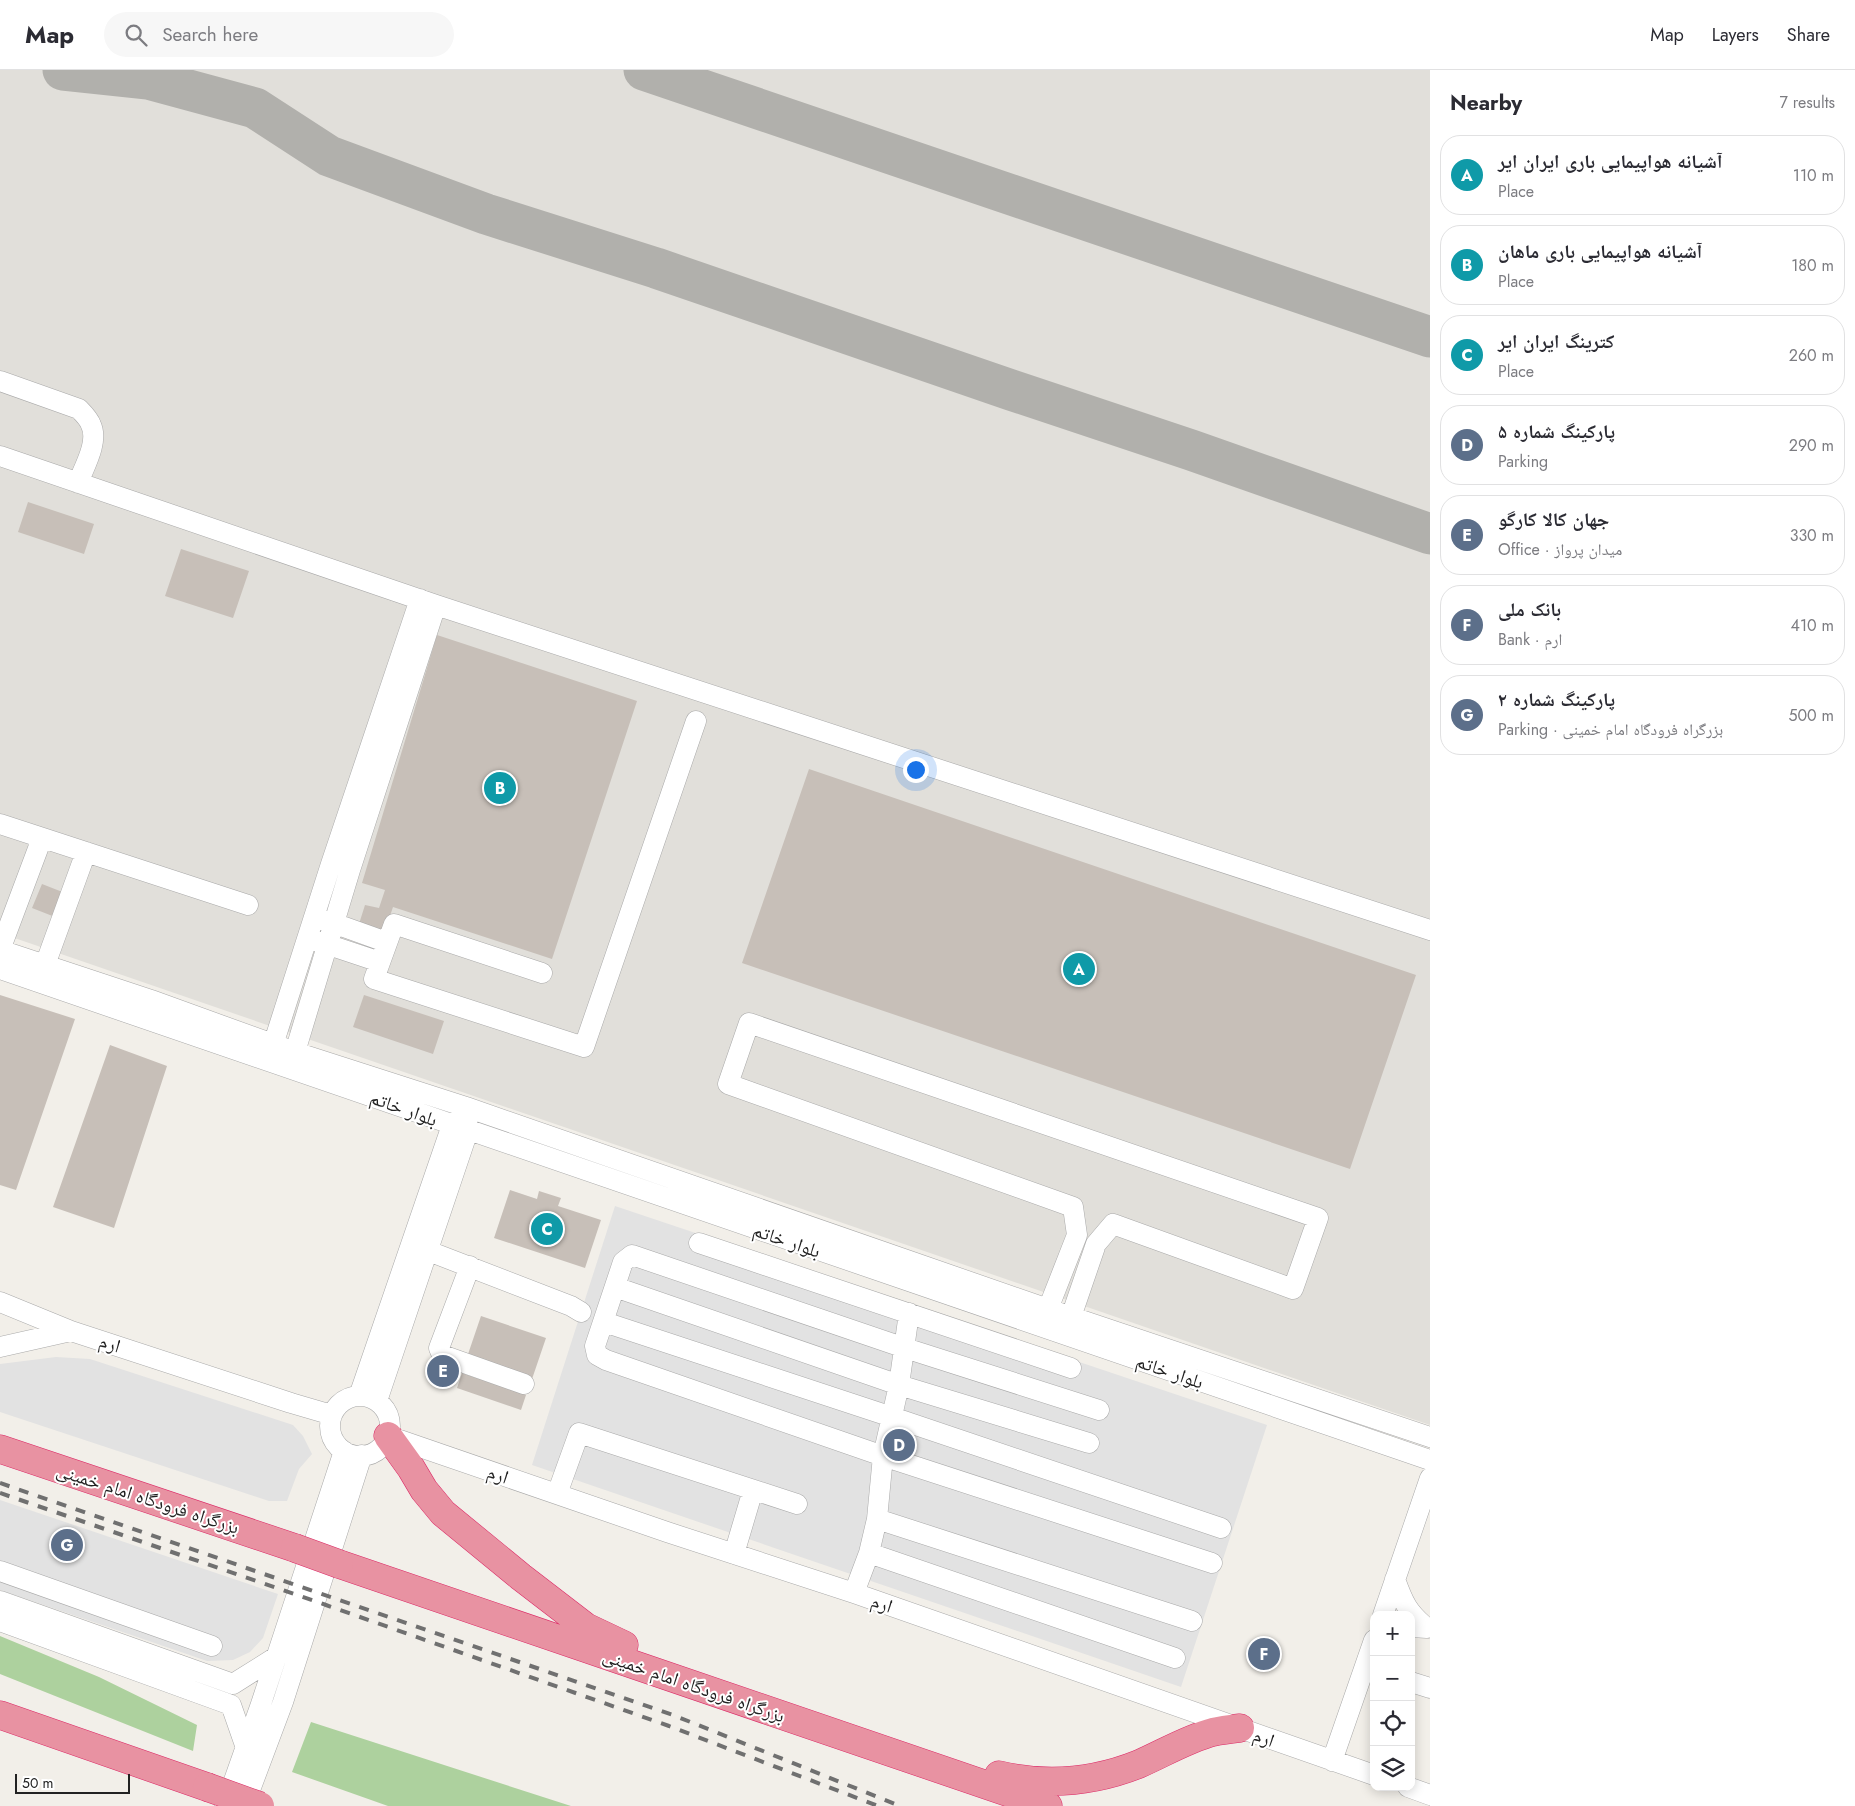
<!DOCTYPE html>
<html lang="en">
<head>
<meta charset="utf-8">
<style>
	body { margin:0; font-family:Jost,"Noto Naskh Arabic",sans-serif; background:#f7f7f7; color:#2b2b33 }
	.controls { position:absolute; right:15px; bottom:15px; display:grid; overflow:hidden; border-radius:10px; box-shadow:0 2px 12px #0003 }
	.controls button { width:45px; height:45px; display:grid; place-items:center; padding:0; border:0; border-bottom:1px solid #e1e1e2; background:#fff; color:#2b2b33; font:25px sans-serif }
	.scale { position:absolute; left:15px; bottom:12px; width:115px; box-sizing:border-box; padding-left:5px; border:2px solid #222; border-top:0; font-size:14px; line-height:18px; white-space:nowrap; color:#222; -webkit-text-stroke:4px #fff; paint-order:stroke }
	.you { position:absolute; left:915px; top:699px; width:18px; height:18px; margin:-12px; border:4px solid #fff; border-radius:50%; background:#1a73e8; box-shadow:0 0 0 8px #1a73e833 }
	.badge { display:grid; place-items:center; width:32px; height:32px; border-radius:50%; background:#7c3aed; color:#fff; font-size:16px; font-weight:700 }
	.pin { position:absolute; translate:-50% -50%; border:2px solid #fff; box-shadow:0 1px 5px #0006 }
	.list { margin:0; padding:0; list-style:none }
	h2 { display:flex; justify-content:space-between; align-items:center; height:65px; margin:0; padding:0 20px; font-size:21px }
	h2 small { font-size:16px; font-weight:400; color:#7c7c81 }
	.list li { display:grid; grid-template-columns:32px 1fr auto; gap:15px; align-items:center; box-sizing:border-box; height:80px; margin:0 10px 10px; padding:0 10px; border:1px solid #e1e1e2; border-radius:20px }
	.list b { display:block; font-size:19px; white-space:nowrap }
	.list p { margin:0; font-size:16px; white-space:nowrap; color:#7c7c81 }
	.list em { font-size:16px; font-style:normal; color:#7c7c81 }
	.icon { flex:none; width:28px; height:28px; fill:none; stroke:currentColor; stroke-width:2; stroke-linecap:round; stroke-linejoin:round }
	.map { position:relative; flex:none; width:1430px; height:1736px; overflow:hidden }
	header { display:flex; align-items:center; gap:30px; box-sizing:border-box; height:70px; padding:0 25px; background:#fff; border-bottom:1px solid #e1e1e2 }
	header strong { font-size:24px }
	nav { display:flex; gap:28px; margin-inline-start:auto; font-size:18px }
	.search { width:350px; height:45px; background:#f7f7f7; display:flex; align-items:center; gap:12px; box-sizing:border-box; padding:0 18px; border-radius:28px; color:#7c7c81; font-size:19px }
	main { display:flex }
	aside { flex:1; background:#fff }
	.map>svg:first-child { display:block }
</style>
</head>
<body>
<header>
<strong>Map</strong>
<div class="search"><svg class="icon" aria-label="search" viewBox="0 0 24 24"><circle cx="10" cy="10" r="6"/><path d="M15 15l6 6"/></svg>Search here</div>
<nav><a>Map</a><a>Layers</a><a>Share</a></nav>
</header>
<main>
<div class="map">
<svg width="1430" height="1736" viewBox="0 0 1430 1736">
	<rect width="100%" height="100%" fill="#f2efe9"/>
	<path fill="#e1dfda" d="M0,0H1430V1355L0,863Z"/>
	<path fill="#add19e" d="M0,1566L99,1607L197,1655L193,1681L0,1604Z
		M311,1652L571,1736H388L292,1702Z"/>
	<path fill="#e2e2e2" d="M615,1136L1267,1355L1181,1617L532,1395Z
		M56,1287L90,1289L293,1355L303,1366L312,1384L299,1399L287,1431H269L0,1342V1294Z
		M0,1430L278,1524L263,1568L250,1582L233,1590L207,1591L0,1520Z"/>
	<g fill="none" stroke-linecap="round" stroke-linejoin="round">
		<path stroke="#b1b0ac" stroke-width="41" d="M63,0L148,9L255,38L329,86L486,144L656,198L1011,320L1191,380L1430,464
			M644,0L1430,267"/>
	</g>
	<path fill="#c7bfb8" d="M28,432L94,454L84,484L18,462Z
		M181,479L249,501L233,548L165,526Z
		M437,565L637,631L552,889L393,837L385,861L359,854L365,835L379,838L385,820L362,813Z
		M809,699L1416,905L1350,1099L742,893Z
		M42,814L65,823L55,847L32,838Z
		M0,925L75,949L16,1120L0,1115Z
		M364,925L444,951L433,984L353,957Z
		M110,975L167,996L114,1158L53,1137Z
		M510,1120L537,1129L539,1121L561,1128L558,1136L601,1150L585,1198L494,1168Z
		M481,1246L546,1268L531,1312L466,1290Z
		M462,1303L526,1325L521,1340L457,1318Z"/>
	<g fill="none" stroke-linecap="round" stroke-linejoin="round">
		<g stroke="#a9a9a9" stroke-width="21">
			<path id="minor" d="M0,311L79,339C84,344 89,349 91,355C99,372 84,397 78,413
				M0,386L436,535L1430,860
				M420,529L331,794L273,975L280,994L295,982L350,800L436,535
				M0,754L248,835
				M322,849L386,872
				M314,870L380,892
				M0,880L151,930L295,982L466,1037L1048,1239L1430,1367
				M0,880L42,768
				M45,895L86,782
				M0,899L1430,1390
				M542,903L394,854L374,909L584,977L696,651
				M699,1173L1071,1298
				M418,1177L571,1236L581,1242
				M470,1196L439,1278L442,1285L524,1314
				M615,1217L899,1315L1089,1373
				M0,1232L71,1261
				M1048,1239L1077,1165L1073,1137L728,1014L749,953L1318,1148L1293,1219L1113,1154L1096,1174L1071,1247
				M604,1252L892,1347L1221,1458
				M0,1277L71,1261L291,1333L332,1345
				M359,1326L452,1055L466,1037L468,1061L377,1331
				M330 1356a30 30 0 1 1 60 0a30 30 0 1 1-60 0Z
				M1099,1340L905,1278L632,1185L623,1192L595,1276L597,1285L606,1290L883,1386L1212,1493
				M388,1366L667,1462L854,1523L1374,1705
				M557,1424L579,1363L797,1434
				M877,1449L1192,1551
				M869,1483L1175,1588
				M734,1484L753,1420
				M0,1501L212,1576
				M1395,1509C1403,1532 1408,1543 1427,1558L1411,1557
				M854,1523L869,1483L877,1449L883,1386L899,1315L909,1243
				M0,1531L233,1614L276,1587
				M1383,1545L1430,1408
				M0,1551L231,1635L246,1678
				M1411,1612L1430,1618
				M1332,1691L1374,1570
				M1408,1717L1430,1725
				M225,1736L261,1634L344,1381
				M244,1736L283,1632L362,1385"/>
		</g>
		<g stroke="#dc2a67" stroke-width="29">
			<path id="highway" d="M388,1366L411,1398L424,1420L443,1443L521,1507L586,1557L624,1575
				M0,1379L295,1478
				M339,1494L1048,1736
				M0,1645L207,1717
				M999,1705C1046,1716 1094,1712 1139,1694C1164,1683 1187,1669 1213,1662C1222,1660 1231,1659 1240,1658"/>
		</g>
		<use href="#minor" stroke="#fff" stroke-width="20"/>
		<use href="#highway" stroke="#e892a2" stroke-width="28"/>
		<path stroke="#707070" stroke-width="4" stroke-dasharray="10 10" stroke-linecap="butt" d="M0,1413L673,1645L900,1736
			M0,1423L326,1535L669,1656L878,1736"/>
		<g stroke="#dc2a67" stroke-width="29" stroke-linecap="butt">
			<path id="highway-bridge" d="M295,1478L339,1494
				M207,1717L260,1736"/>
		</g>
		<use href="#highway-bridge" stroke="#e892a2" stroke-width="28"/>
	</g>
	<g text-anchor="middle" stroke-width="4" stroke-linejoin="round" paint-order="stroke">
		<g font-size="19" fill="#222" stroke="#fff">
			<text transform="translate(404 1038) rotate(20)" y="7">بلوار خاتم</text>
			<text transform="translate(787 1170) rotate(19)" y="7">بلوار خاتم</text>
			<text transform="translate(110 1273) rotate(17)" y="7">ارم</text>
			<text transform="translate(1170 1301) rotate(19)" y="7">بلوار خاتم</text>
			<text transform="translate(498 1404) rotate(19)" y="7">ارم</text>
			<text transform="translate(148 1428) rotate(18)" y="7">بزرگراه فرودگاه امام خمینی</text>
			<text transform="translate(882 1533) rotate(19)" y="7">ارم</text>
			<text transform="translate(694 1615) rotate(19)" y="7">بزرگراه فرودگاه امام خمینی</text>
			<text transform="translate(1264 1667) rotate(20)" y="7">ارم</text>
		</g>
	</g>
</svg>
<div class="controls">
<button>+</button>
<button>−</button>
<button><svg class="icon" aria-label="locate" viewBox="0 0 24 24"><circle cx="12" cy="12" r="6"/><path d="M12 2v4M12 18v4M2 12h4M18 12h4"/></svg></button>
<button><svg class="icon" aria-label="layers" viewBox="0 0 24 24"><path d="M12 4l9 5-9 5-9-5zM3 14l9 5 9-5"/></svg></button>
</div>
<div class="scale">50 m</div>
<div class="you"></div>
<div class="pin badge" style="left:1079px;top:899px;background:#0f9aa8">A</div>
<div class="pin badge" style="left:500px;top:718px;background:#0f9aa8">B</div>
<div class="pin badge" style="left:547px;top:1159px;background:#0f9aa8">C</div>
<div class="pin badge" style="left:899px;top:1375px;background:#5c6f8a">D</div>
<div class="pin badge" style="left:443px;top:1301px;background:#5c6f8a">E</div>
<div class="pin badge" style="left:1264px;top:1584px;background:#5c6f8a">F</div>
<div class="pin badge" style="left:67px;top:1475px;background:#5c6f8a">G</div>
</div>
<aside>
<h2>Nearby<small>7 results</small></h2>
<ul class="list">
<li><span class="badge" style="background:#0f9aa8">A</span><div><b>آشیانه هواپیمایی باری ایران ایر</b><p>Place</p></div><em>110 m</em></li>
<li><span class="badge" style="background:#0f9aa8">B</span><div><b>آشیانه هواپیمایی باری ماهان</b><p>Place</p></div><em>180 m</em></li>
<li><span class="badge" style="background:#0f9aa8">C</span><div><b>کترینگ ایران ایر</b><p>Place</p></div><em>260 m</em></li>
<li><span class="badge" style="background:#5c6f8a">D</span><div><b>پارکینگ شماره ۵</b><p>Parking</p></div><em>290 m</em></li>
<li><span class="badge" style="background:#5c6f8a">E</span><div><b>جهان کالا کارگو</b><p>Office · میدان پرواز</p></div><em>330 m</em></li>
<li><span class="badge" style="background:#5c6f8a">F</span><div><b>بانک ملی</b><p>Bank · ارم</p></div><em>410 m</em></li>
<li><span class="badge" style="background:#5c6f8a">G</span><div><b>پارکینگ شماره ۲</b><p>Parking · بزرگراه فرودگاه امام خمینی</p></div><em>500 m</em></li>
</ul>
</aside>
</main>
</body>
</html>
